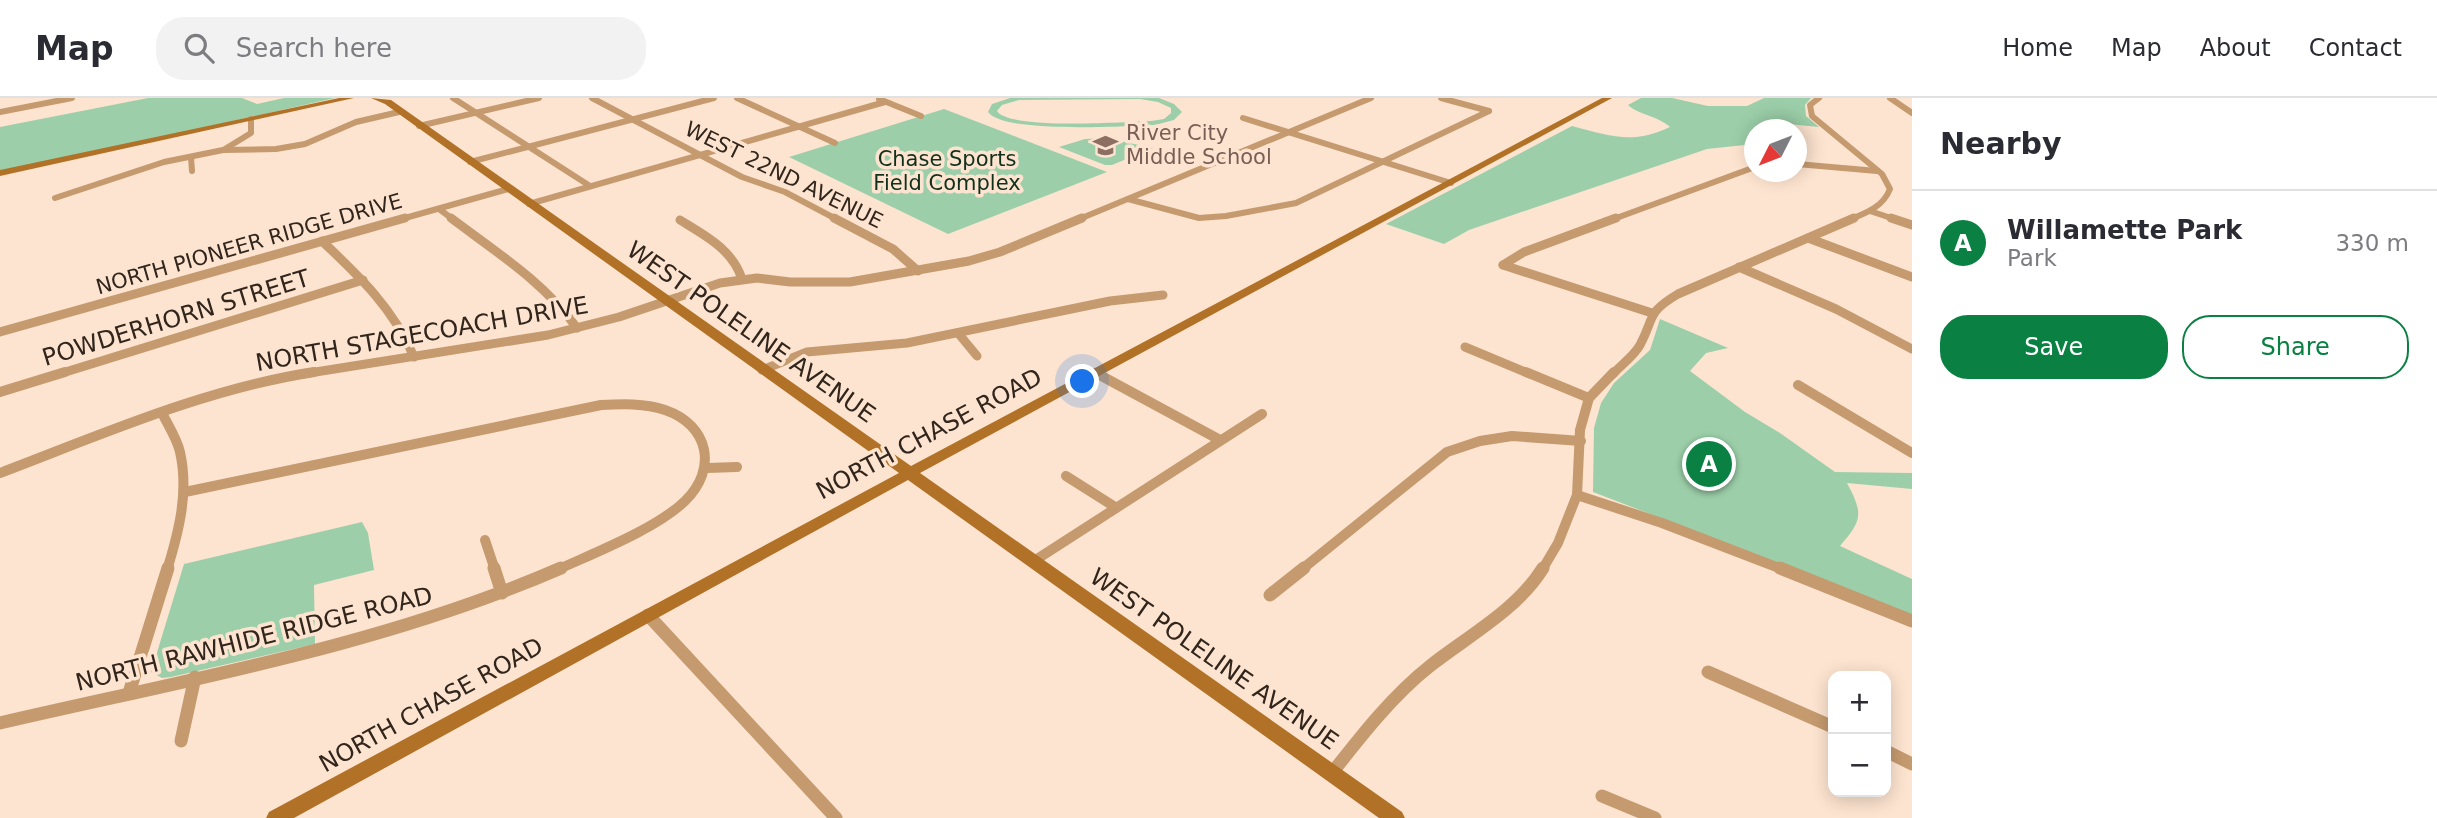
<!DOCTYPE html>
<meta charset="utf-8">
<style>
:root{--surface:#fff;--page:#f2f2f3;--text:#2b2b33;--muted:#7c7c81;--line:#e1e1e2;--accent:#0b8043}
body{margin:0;font-family:"DejaVu Sans",sans-serif;background:var(--page);color:var(--text)}
.controls{position:absolute;right:21px;bottom:21px;display:grid;overflow:hidden;border-radius:14px;box-shadow:0 4px 18px #0003}
.controls button{width:63px;height:63px;display:grid;place-items:center;padding:0;border:0;border-bottom:2px solid var(--line);background:var(--surface);color:var(--text);font:35px sans-serif}
.compass{position:absolute;left:1744px;top:21px;width:63px;height:63px;border-radius:50%;background:var(--surface);box-shadow:0 4px 18px #0003;rotate:228deg}
.you{position:absolute;left:1083px;top:284px;width:24px;height:24px;margin:-18px;border:5px solid #fff;border-radius:50%;background:#1a73e8;box-shadow:0 0 0 10px #1a73e833}
.badge{display:grid;place-items:center;width:46px;height:46px;border-radius:50%;background:var(--accent);color:#fff;font-size:23px;font-weight:700}
.pin{position:absolute;translate:-50% -50%;border:4px solid #fff;box-shadow:0 2px 7px #0006}
.list{margin:0;padding:0;list-style:none}
h2{display:flex;justify-content:space-between;align-items:center;height:91px;margin:0;padding:0 28px;font-size:30px}
h2 small{font-size:23px;font-weight:400;color:var(--muted)}
.list li{display:grid;grid-template-columns:46px 1fr auto;gap:21px;align-items:center;box-sizing:border-box;height:105px;padding:0 28px;border-top:2px solid var(--line)}
.list b{display:block;font-size:26px;white-space:nowrap}
.list p{margin:0;font-size:23px;white-space:nowrap;color:var(--muted)}
.list em{font-size:23px;font-style:normal;color:var(--muted)}
.actions{display:flex;gap:14px;padding:21px 28px}
.actions a{flex:1;padding:16px 0;border:2px solid var(--accent);border-radius:28px;text-align:center;font-size:24px;color:var(--accent)}
.actions .main{background:var(--accent);color:#fff}
.icon{flex:none;width:38px;height:38px;fill:none;stroke:currentColor;stroke-width:2;stroke-linecap:round;stroke-linejoin:round}
.map{position:relative;flex:none;width:1912px;height:720px;overflow:hidden}
header{display:flex;align-items:center;gap:42px;box-sizing:border-box;height:98px;padding:0 35px;background:var(--surface);border-bottom:2px solid var(--line)}
header strong{font-size:33px}
nav{display:flex;gap:38px;margin-inline-start:auto;font-size:24px}
.search{width:490px;height:63px;background:var(--page);display:flex;align-items:center;gap:18px;box-sizing:border-box;padding:0 24px;border-radius:28px;color:var(--muted);font-size:26px}
main{display:flex}
aside{flex:1;background:var(--surface)}
.map>svg:first-child{display:block}
</style>
<header>
<strong>Map</strong>
<div class="search"><svg class="icon" aria-label="search" viewBox="0 0 24 24"><circle cx="10" cy="10" r="6"/><path d="M15 15l6 6"/></svg>Search here</div>
<nav><a>Home</a><a>Map</a><a>About</a><a>Contact</a></nav>
</header>
<main>
<div class="map">
<svg width="1912" height="720" viewBox="0 0 1912 720">
<rect width="100%" height="100%" fill="#fde4d0"/>
<g fill="#9ccfa9" fill-rule="evenodd">
<polygon points="148,0 242,0 257,6 284,0 335,0 0,75 0,29"/>
<path d="M 1010,0 L 1159,0 L 1174,6 L 1182,14 L 1174,22 L 1155,27 C 1125,28 1004,36 988,14 L 992,6 ZM 1140,1 L 1158,4 L 1171,10 L 1171,15 L 1164,21 L 1151,23 C 1124,24 1009,32 997,13 L 1002,7 L 1019,2 Z"/>
<path d="M 1641,0 L 1672,0 L 1708,8 L 1747,8 L 1764,0 L 1811,0 L 1805,7 L 1806,18 L 1819,29 L 1767,24 L 1774,31 L 1755,32 L 1754,46 L 1707,51 L 1469,132 L 1444,146 L 1386,126 L 1572,28 C 1611,38 1632,47 1670,29 C 1658,18 1637,16 1628,7 Z"/>
<polygon points="944,11 1107,74 948,136 789,59"/>
<polygon points="1106,40 1153,50 1112,67 1105,67 1059,49 1085,41"/>
<path d="M 1660,221 L 1728,250 L 1706,255 L 1690,273 L 1745,314 L 1780,335 L 1835,374 L 1912,375 L 1912,391 L 1847,385 C 1863,415 1863,422 1840,448 L 1912,481 L 1912,517 L 1593,394 L 1594,330 L 1601,305 L 1614,285 L 1650,252 Z"/>
<polygon points="362,424 368,435 374,472 314,487 315,546 171,579 162,580 151,574 184,466"/>
</g>
<g fill="none" stroke-linecap="round" stroke-linejoin="round">
<g stroke="#c59a6f" stroke-width="6">
<polyline points="453,0 590,88"/>
<polyline points="592,0 742,79 785,94 838,122"/>
<polyline points="737,0 835,45"/>
<polyline points="1441,0 1489,13"/>
<path d="M 1819,0 L 1810,7 L 1812,18 L 1882,76 L 1890,91 C 1883,109 1866,115 1849,122"/>
<polyline points="1890,0 1912,15"/>
<polyline points="879,1 921,18"/>
<polyline points="0,14 72,0"/>
<polyline points="1243,20 1451,85"/>
<polyline points="419,28 539,0"/>
<polyline points="225,51 251,35 251,21"/>
<polyline points="191,59 192,73"/>
<polyline points="470,64 714,0"/>
<polyline points="1797,66 1877,73"/>
<polyline points="55,100 164,64 223,52 276,51 305,46 356,24 399,14"/>
<polyline points="1128,101 1199,120 1226,118 1296,105 1489,13"/>
<polyline points="529,106 885,4"/>
<polyline points="439,111 454,122"/>
<polyline points="1870,113 1897,122"/>
<polyline points="398,122 508,91"/>
<polyline points="1077,122 1371,0"/>
<polyline points="1611,122 1755,69"/>
</g>
<g stroke="#c59a6f" stroke-width="9">
<path d="M 451,120 C 496,154 544,184 577,230"/>
<polyline points="834,120 893,151 918,173"/>
<polyline points="1891,120 1912,127"/>
<path d="M 680,122 C 706,138 732,151 742,181"/>
<polyline points="1808,140 1912,179"/>
<path d="M 322,143 C 359,178 394,211 414,259"/>
<polyline points="1503,167 1524,154 1616,120"/>
<polyline points="1503,167 1652,215"/>
<polyline points="1739,169 1836,211 1912,251"/>
<polyline points="0,234 405,120"/>
<polyline points="958,235 977,258"/>
<polyline points="1465,249 1530,276"/>
<polyline points="762,272 807,254 907,245 1110,203 1163,197"/>
<polyline points="59,276 363,182"/>
<polyline points="303,276 548,237 619,219 720,185 757,180 790,184 850,184 969,163 1000,154 1082,120"/>
<path d="M 1613,276 C 1621,267 1634,258 1640,247 C 1655,219 1646,215 1678,196 L 1854,120"/>
</g>
<g stroke="#c59a6f" stroke-width="10">
<polyline points="1526,274 1589,300"/>
<polyline points="1096,275 1220,342"/>
<polyline points="1798,287 1912,355"/>
<polyline points="0,294 65,274"/>
<path d="M 162,315 C 168,327 177,341 180,354 C 189,394 179,433 167,472"/>
<polyline points="707,370 737,369"/>
<path d="M 0,375 C 103,336 205,291 314,274"/>
<polyline points="1066,378 1115,409"/>
<path d="M 185,394 L 601,307 C 622,306 644,305 665,312 C 709,327 718,371 685,403 C 656,431 594,455 557,472"/>
<polyline points="1577,397 1662,425 1784,472"/>
<polyline points="485,442 495,472"/>
<polyline points="1034,463 1262,316"/>
<polyline points="1301,472 1447,354 1480,343 1512,338 1581,343"/>
<polyline points="1542,472 1558,445 1577,397 1580,332 1589,300 1614,274"/>
</g>
<g stroke="#c59a6f" stroke-width="13">
<polyline points="494,470 502,495"/>
<polyline points="1780,470 1912,523"/>
<polyline points="1270,497 1304,470"/>
<polyline points="648,517 836,720"/>
<polyline points="1708,574 1833,629"/>
<polyline points="129,595 168,470"/>
<path d="M 0,625 C 189,581 382,548 561,470"/>
<polyline points="181,643 195,579"/>
<polyline points="1886,653 1912,666"/>
<path d="M 1332,675 C 1361,638 1393,597 1430,568 C 1468,538 1517,512 1543,470"/>
<polyline points="1602,698 1655,720"/>
</g>
<g fill="#b17227" fill-rule="evenodd">
<polygon points="339,0 354,0 0,78 0,72"/>
<polygon points="371,0 391,2 911,368 1602,0 1612,0 920,375 1402,714 1405,720 1379,720 908,382 294,720 266,720 269,714 899,375 385,6"/>
</g>
</g>
<defs>
<symbol id="school-bare" viewBox="-9 -9 18 18"><path d="M0-5L7-2L0 1L-7-2ZM-4 1L0 2.5L4 1V4Q0 6-4 4Z" fill="#8d6e63" stroke="#fde4d0" stroke-width="2.5" paint-order="stroke"/></symbol>
</defs>
<g fill-rule="evenodd">
<use href="#school-bare" x="1088" y="30" width="35" height="35"/>
</g>
<g text-anchor="middle" stroke-width="7" stroke-linejoin="round" paint-order="stroke">
<g font-size="21" fill="#785e54" stroke="#fde4d0" text-anchor="start">
<text x="1126" y="42">River City<tspan x="1126" dy="24">Middle School</tspan></text>
</g>
<g font-size="21" fill="#0f311b" stroke="#fde4d0">
<text x="947" y="68">Chase Sports<tspan x="947" dy="24">Field Complex</tspan></text>
</g>
<g font-size="21" fill="#31251c" stroke="#fde4d0">
<text transform="translate(784 77) rotate(26)" y="7">WEST 22ND AVENUE</text>
<text transform="translate(249 146) rotate(-16)" y="7">NORTH PIONEER RIDGE DRIVE</text>
</g>
<g font-size="24" fill="#31251c" stroke="#fde4d0">
<text transform="translate(176 220) rotate(-17)" y="8">POWDERHORN STREET</text>
<text transform="translate(751 234) rotate(35)" y="8">WEST POLELINE AVENUE</text>
<text transform="translate(422 236) rotate(-10)" y="8">NORTH STAGECOACH DRIVE</text>
<text transform="translate(929 336) rotate(-28)" y="8">NORTH CHASE ROAD</text>
<text transform="translate(254 541) rotate(-14)" y="8">NORTH RAWHIDE RIDGE ROAD</text>
<text transform="translate(1214 561) rotate(35)" y="8">WEST POLELINE AVENUE</text>
<text transform="translate(431 607) rotate(-29)" y="8">NORTH CHASE ROAD</text>
</g>
</g>
</svg>
<div class="controls">
<button>+</button>
<button>−</button>
</div>
<svg class="compass" viewBox="-18 -18 36 36"><path d="M0-13l5 13h-10z" fill="#e53935"/><path d="M0 13l5-13h-10z" fill="#7c7c81"/></svg>
<div class="you"></div>
<div class="pin badge" style="left:1709px;top:366px">A</div>
</div>
<aside>
<h2>Nearby<small></small></h2>
<ul class="list">
<li><span class="badge">A</span><div><b>Willamette Park</b><p>Park</p></div><em>330 m</em></li>
</ul>
<div class="actions"><a class="main">Save</a><a>Share</a></div>
</aside>
</main>
